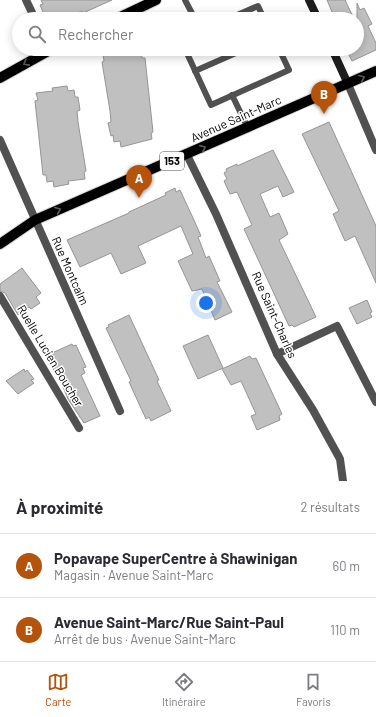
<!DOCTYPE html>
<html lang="fr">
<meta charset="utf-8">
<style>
:root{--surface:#fff;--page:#f7f7f7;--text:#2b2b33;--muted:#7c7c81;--line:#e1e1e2;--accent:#b45309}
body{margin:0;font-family:Barlow,sans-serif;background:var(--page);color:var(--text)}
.you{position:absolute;left:206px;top:303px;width:14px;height:14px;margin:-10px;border:3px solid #fff;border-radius:50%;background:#1a73e8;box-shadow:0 0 0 6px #1a73e833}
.badge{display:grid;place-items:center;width:26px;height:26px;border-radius:50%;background:var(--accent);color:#fff;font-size:13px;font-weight:700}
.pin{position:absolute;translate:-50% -33px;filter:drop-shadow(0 1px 2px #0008)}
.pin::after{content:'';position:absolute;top:21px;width:14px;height:12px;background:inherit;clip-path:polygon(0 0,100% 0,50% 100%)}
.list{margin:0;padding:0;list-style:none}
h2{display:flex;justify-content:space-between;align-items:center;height:52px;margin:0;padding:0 16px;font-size:17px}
h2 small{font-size:13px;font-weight:400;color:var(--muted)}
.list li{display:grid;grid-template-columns:26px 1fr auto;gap:12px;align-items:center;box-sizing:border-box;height:64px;padding:0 16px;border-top:1px solid var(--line)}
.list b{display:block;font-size:15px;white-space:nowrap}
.list p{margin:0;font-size:13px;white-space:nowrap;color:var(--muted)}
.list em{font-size:13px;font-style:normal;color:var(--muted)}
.icon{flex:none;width:22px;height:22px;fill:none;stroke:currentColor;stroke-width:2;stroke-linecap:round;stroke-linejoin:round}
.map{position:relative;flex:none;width:376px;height:481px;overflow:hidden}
.search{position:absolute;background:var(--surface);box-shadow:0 2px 10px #0003;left:12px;right:12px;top:12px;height:44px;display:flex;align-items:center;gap:10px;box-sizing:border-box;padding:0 14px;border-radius:22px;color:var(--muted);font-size:15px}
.sheet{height:180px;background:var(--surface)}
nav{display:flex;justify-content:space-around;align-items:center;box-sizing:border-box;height:56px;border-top:1px solid var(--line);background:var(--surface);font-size:11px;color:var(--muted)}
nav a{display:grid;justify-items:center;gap:2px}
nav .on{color:var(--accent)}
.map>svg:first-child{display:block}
</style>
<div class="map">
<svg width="376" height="481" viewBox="0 0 376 481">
<rect width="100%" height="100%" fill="#fff"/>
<g fill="#c0c0c0" stroke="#959595">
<polygon points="41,0 112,0 83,13 82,11 63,19 46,19 40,5 43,4"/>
<polygon points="327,0 345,0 354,19 335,19"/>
<polygon points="357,3 360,10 364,8 372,24 368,26 376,43 376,50 352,61 346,49 357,49"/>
<polygon points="119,49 135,49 135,52 141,51 142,58 145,58 153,132 151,133 152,139 121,147 120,141 114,142 113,135 111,136 108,123 111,122 110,111 102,62 104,61 103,54 120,51"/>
<polygon points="67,86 68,91 74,90 75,97 78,97 80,110 77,111 78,122 86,171 84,172 85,179 68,181 69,184 54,187 53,181 47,182 46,175 43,175 35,101 38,100 36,93 53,91 52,88"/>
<polygon points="329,122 376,226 376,283 355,236 345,241 333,214 339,211 302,134"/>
<polygon points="273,150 294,192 283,197 278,186 260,194 270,217 279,213 288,234 279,240 316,317 294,327 292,325 289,326 244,229 252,225 237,192 230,194 224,181 227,179 224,173 227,171 226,169 237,164 237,166"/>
<polygon points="175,188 176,192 180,190 193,218 201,236 198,237 206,258 209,256 220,281 217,282 232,312 215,320 202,289 192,291 178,261 193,254 181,226 138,246 146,263 121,274 111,253 80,267 67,240 129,213 129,212 166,195 165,193"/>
<polygon points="22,268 41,293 36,297 40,303 31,309 29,307 18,315 5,293 0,291 0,284"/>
<polygon points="367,300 372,312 370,313 372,317 357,324 349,308"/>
<polygon points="129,315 159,380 157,381 171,411 151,421 149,417 146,419 129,382 131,381 106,328 109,327 108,325"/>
<polygon points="208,335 223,368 198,379 183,346"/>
<polygon points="72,344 73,346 76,345 86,367 83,368 85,373 81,375 100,416 84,423 68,399 57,372 55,373 51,364 56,362 52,353"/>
<polygon points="250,356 252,359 256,358 282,414 279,416 280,420 257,430 251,416 256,414 241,381 231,385 222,369"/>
<polygon points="24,369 25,372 27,370 34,379 31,380 34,383 18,394 6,381"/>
</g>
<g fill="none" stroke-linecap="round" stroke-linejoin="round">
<defs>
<g id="primary">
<polyline points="116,19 156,0"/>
<polyline points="0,78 52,49"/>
<polyline points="0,244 35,220 376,71"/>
</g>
</defs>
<use href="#primary" stroke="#dbdbdb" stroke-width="12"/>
<g stroke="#515151" stroke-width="6">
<polyline points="185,0 195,19"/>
<polyline points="228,19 258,6 264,19"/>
<polyline points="185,49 211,105 289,70 279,49"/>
<polyline points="195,71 245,49"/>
<polyline points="232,95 248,128"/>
</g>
<g stroke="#515151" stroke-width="8">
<polyline points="26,0 35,19"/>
<polyline points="348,84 376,150"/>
<polyline points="0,140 120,411"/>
<polyline points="187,155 216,214 277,354 313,410 340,459 343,481"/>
<polyline points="0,296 79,428"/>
<polyline points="277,354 337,326 376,402"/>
</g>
<g stroke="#1e1e1e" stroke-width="8">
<polyline points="309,0 318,19"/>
<polyline points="332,49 348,84"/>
</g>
<use href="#primary" stroke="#000" stroke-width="10"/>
</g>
<defs><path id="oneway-chevron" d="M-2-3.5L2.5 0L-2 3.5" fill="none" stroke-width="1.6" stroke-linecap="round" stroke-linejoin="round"/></defs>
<g stroke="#595959">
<use href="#oneway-chevron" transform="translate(26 63) rotate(151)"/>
<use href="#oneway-chevron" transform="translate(362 78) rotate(-23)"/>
<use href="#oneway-chevron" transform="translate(203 148) rotate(-24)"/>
<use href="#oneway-chevron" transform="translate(58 210) rotate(-23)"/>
</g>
<g text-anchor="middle" stroke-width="3" stroke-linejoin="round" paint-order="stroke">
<rect fill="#fff" stroke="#4c4c4c" stroke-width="1" x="160" y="152" width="24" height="18" rx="3"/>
<g font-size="11" font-weight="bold" fill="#000">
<text x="172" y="165">153</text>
</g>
<g font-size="12" fill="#000" stroke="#fff">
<text transform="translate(236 119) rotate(-24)" y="4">Avenue Saint-Marc</text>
<text transform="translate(70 271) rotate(66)" y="4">Rue Montcalm</text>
<text transform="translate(274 315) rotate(66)" y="4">Rue Saint-Charles</text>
<text transform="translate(50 356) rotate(59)" y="4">Ruelle Lucien Boucher</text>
</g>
</g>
</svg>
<div class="you"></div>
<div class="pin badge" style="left:139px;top:198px">A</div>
<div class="pin badge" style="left:324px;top:114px">B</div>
<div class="search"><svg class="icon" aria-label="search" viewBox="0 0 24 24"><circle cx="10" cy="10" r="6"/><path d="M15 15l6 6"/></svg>Rechercher</div>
</div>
<section class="sheet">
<h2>À proximité<small>2 résultats</small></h2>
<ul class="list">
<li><span class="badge">A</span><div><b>Popavape SuperCentre à Shawinigan</b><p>Magasin · Avenue Saint-Marc</p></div><em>60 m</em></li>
<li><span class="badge">B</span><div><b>Avenue Saint-Marc/Rue Saint-Paul</b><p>Arrêt de bus · Avenue Saint-Marc</p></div><em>110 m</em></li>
</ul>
</section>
<nav>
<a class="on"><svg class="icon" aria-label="map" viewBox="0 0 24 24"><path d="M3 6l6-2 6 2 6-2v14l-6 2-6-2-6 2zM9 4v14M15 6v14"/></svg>Carte</a>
<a><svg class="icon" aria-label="directions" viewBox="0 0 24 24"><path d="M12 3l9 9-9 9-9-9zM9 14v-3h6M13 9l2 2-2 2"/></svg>Itinéraire</a>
<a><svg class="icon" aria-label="saved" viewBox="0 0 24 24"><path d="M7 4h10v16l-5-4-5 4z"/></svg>Favoris</a>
</nav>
